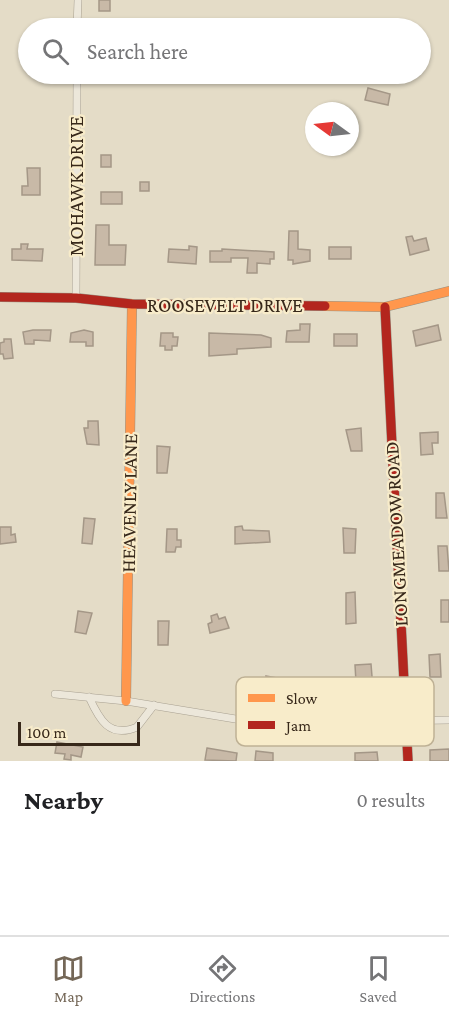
<!DOCTYPE html>
<style>
:root{--surface:#fff;--page:#f6f6f6;--text:#202124;--muted:#757577;--line:#e0e0e0;--accent:#746757}
body{margin:0;font-family:"Crimson Pro",serif;background:var(--page);color:var(--text)}
.compass{position:absolute;left:305px;top:102px;width:54px;height:54px;border-radius:50%;background:var(--surface);box-shadow:0 2px 4px #0004;rotate:285deg}
.scale{position:absolute;left:18px;bottom:15px;width:122px;box-sizing:border-box;padding-left:6px;border:3px solid #37281a;border-top:0;font-size:16px;line-height:21px;white-space:nowrap;color:#37281a;-webkit-text-stroke:4px #f8ecca;paint-order:stroke}
.list{margin:0;padding:0;list-style:none}
h2{display:flex;justify-content:space-between;align-items:center;height:78px;margin:0;padding:0 24px;font-size:26px}
h2 small{font-size:20px;font-weight:400;color:var(--muted)}
.icon{flex:none;width:33px;height:33px;fill:none;stroke:currentColor;stroke-width:2;stroke-linecap:round;stroke-linejoin:round}
.map{position:relative;flex:none;width:449px;height:761px;overflow:hidden}
.search{position:absolute;background:var(--surface);box-shadow:0 2px 4px #0004;left:18px;right:18px;top:18px;height:66px;display:flex;align-items:center;gap:15px;box-sizing:border-box;padding:0 21px;border-radius:33px;color:var(--muted);font-size:22px}
.sheet{height:174px;background:var(--surface)}
nav{display:flex;justify-content:space-around;align-items:center;box-sizing:border-box;height:84px;border-top:2px solid var(--line);background:var(--surface);font-size:16px;color:var(--muted)}
nav a{display:grid;justify-items:center;gap:3px}
nav .on{color:var(--accent)}
.map>svg:first-child{display:block}
</style>
<div class="map">
<svg width="449" height="761" viewBox="0 0 449 761">
<rect width="100%" height="100%" fill="#e4dcc7"/>
<g fill="#c8b9a7" stroke="#a49787" stroke-width="1.5">
<rect x="99" y="0" width="11" height="11"/>
<polygon points="368,88 390,94 388,105 365,100"/>
<rect x="101" y="155" width="10" height="12"/>
<polygon points="27,168 40,168 40,195 22,195 22,186 28,186"/>
<rect x="140" y="182" width="9" height="9"/>
<rect x="101" y="192" width="21" height="12"/>
<polygon points="96,225 109,225 109,245 126,245 125,265 95,265"/>
<polygon points="289,231 298,231 298,249 310,250 310,261 293,264 293,260 288,260"/>
<polygon points="412,236 414,241 426,238 429,250 410,255 406,237"/>
<polygon points="21,244 28,244 27,249 43,249 42,261 12,260 12,249 21,249"/>
<polygon points="189,246 197,247 196,264 168,262 169,249 189,250"/>
<rect x="329" y="247" width="22" height="12"/>
<polygon points="222,249 274,252 274,259 270,259 270,264 257,263 257,273 247,273 248,258 231,258 231,262 210,262 210,251 222,251"/>
<polygon points="300,324 310,324 309,342 286,342 287,331 300,330"/>
<polygon points="438,325 441,340 416,346 413,331"/>
<polygon points="33,330 51,330 50,341 34,340 34,344 25,344 23,332"/>
<polygon points="84,330 93,332 93,346 86,346 86,342 70,342 71,333"/>
<polygon points="161,333 173,333 173,337 178,337 177,346 172,346 172,350 165,350 165,346 160,346"/>
<polygon points="209,333 261,335 271,338 271,347 237,349 237,354 209,356"/>
<rect x="334" y="334" width="23" height="12"/>
<polygon points="4,339 11,339 13,358 4,359 3,354 0,354 0,343 4,342"/>
<polygon points="88,421 98,421 99,445 87,444 84,428 88,428"/>
<polygon points="361,428 362,451 351,451 346,430"/>
<polygon points="438,432 438,443 432,443 433,454 421,455 420,433"/>
<polygon points="157,446 170,447 167,473 157,473"/>
<polygon points="436,493 444,493 447,518 436,518"/>
<polygon points="84,518 95,519 92,544 82,543"/>
<polygon points="242,526 243,530 269,531 270,542 235,544 235,527"/>
<polygon points="0,527 11,527 11,535 15,534 16,542 0,544"/>
<polygon points="343,528 356,529 355,553 344,553"/>
<polygon points="167,529 177,529 177,540 181,540 181,547 176,547 175,552 166,552"/>
<polygon points="438,546 447,546 449,571 439,571"/>
<polygon points="355,592 356,623 346,624 346,593"/>
<rect x="441" y="600" width="8" height="22"/>
<polygon points="78,611 92,613 86,634 75,632"/>
<polygon points="217,614 219,619 225,617 229,628 210,633 208,624 212,622 211,616"/>
<polygon points="158,621 169,621 168,645 158,645"/>
<polygon points="440,654 441,677 430,677 429,655"/>
<polygon points="371,664 373,689 364,689 362,681 356,682 355,665"/>
<polygon points="266,676 289,680 288,689 265,690"/>
<polygon points="57,742 83,747 81,757 71,755 71,760 64,759 65,754 55,753"/>
<polygon points="207,748 237,753 236,761 205,760"/>
<polygon points="449,749 449,761 430,761 430,750"/>
<polygon points="256,751 273,753 273,761 255,761"/>
<polygon points="377,752 378,761 355,761 355,753"/>
</g>
<g fill="none" stroke-linecap="round" stroke-linejoin="round">
<defs>
<g id="street">
<polyline points="77,28 78,0"/>
<polyline points="76,298 77,74"/>
<polyline points="55,694 126,701 260,723 449,720"/>
<path d="M 89,697 C 99,719 109,739 137,727 L 154,705"/>
</g>
<g id="slow">
<polyline points="325,306 385,307 449,291"/>
<polyline points="126,701 132,304"/>
</g>
<g id="jam">
<polyline points="0,297 76,298 132,304 325,306"/>
<polyline points="385,307 408,761"/>
</g>
</defs>
<use href="#street" stroke="#a8a091" stroke-width="8"/>
<use href="#slow" stroke="#989081" stroke-width="10"/>
<use href="#jam" stroke="#989081" stroke-width="10"/>
<use href="#street" stroke="#ece7da" stroke-width="7"/>
<use href="#slow" stroke="#ff974d" stroke-width="9"/>
<use href="#jam" stroke="#b3261e" stroke-width="9"/>
</g>
<g text-anchor="middle" stroke-width="4.5" stroke-linejoin="round" paint-order="stroke">
<g font-size="20" fill="#37281a" stroke="#f8ecca">
<text transform="translate(76 186) rotate(-90)" y="7">MOHAWK DRIVE</text>
<text x="225" y="312">ROOSEVELT DRIVE</text>
<text transform="translate(129 503) rotate(-89)" y="7">HEAVENLY LANE</text>
<text transform="translate(396 534) rotate(-93)" y="7">LONGMEADOW ROAD</text>
</g>
</g>
<rect x="236" y="677" width="198" height="69" rx="9" fill="#f8ecca" stroke="#beb195" stroke-width="1.5"/>
<rect x="248" y="694" width="27" height="8" fill="#ff974d"/>
<rect x="248" y="721" width="27" height="8" fill="#b3261e"/>
<g font-size="16" fill="#37281a">
<text x="286" y="704">Slow</text>
<text x="286" y="731">Jam</text>
</g>
</svg>
<svg class="compass" viewBox="-18 -18 36 36"><path d="M0-13l5 13h-10z" fill="#e53935"/><path d="M0 13l5-13h-10z" fill="#757577"/></svg>
<div class="scale">100 m</div>
<div class="search"><svg class="icon" aria-label="search" viewBox="0 0 24 24"><circle cx="10" cy="10" r="6"/><path d="M15 15l6 6"/></svg>Search here</div>
</div>
<section class="sheet">
<h2>Nearby<small>0 results</small></h2>
<ul class="list">
</ul>
</section>
<nav>
<a class="on"><svg class="icon" aria-label="map" viewBox="0 0 24 24"><path d="M3 6l6-2 6 2 6-2v14l-6 2-6-2-6 2zM9 4v14M15 6v14"/></svg>Map</a>
<a><svg class="icon" aria-label="directions" viewBox="0 0 24 24"><path d="M12 3l9 9-9 9-9-9zM9 14v-3h6M13 9l2 2-2 2"/></svg>Directions</a>
<a><svg class="icon" aria-label="saved" viewBox="0 0 24 24"><path d="M7 4h10v16l-5-4-5 4z"/></svg>Saved</a>
</nav>
